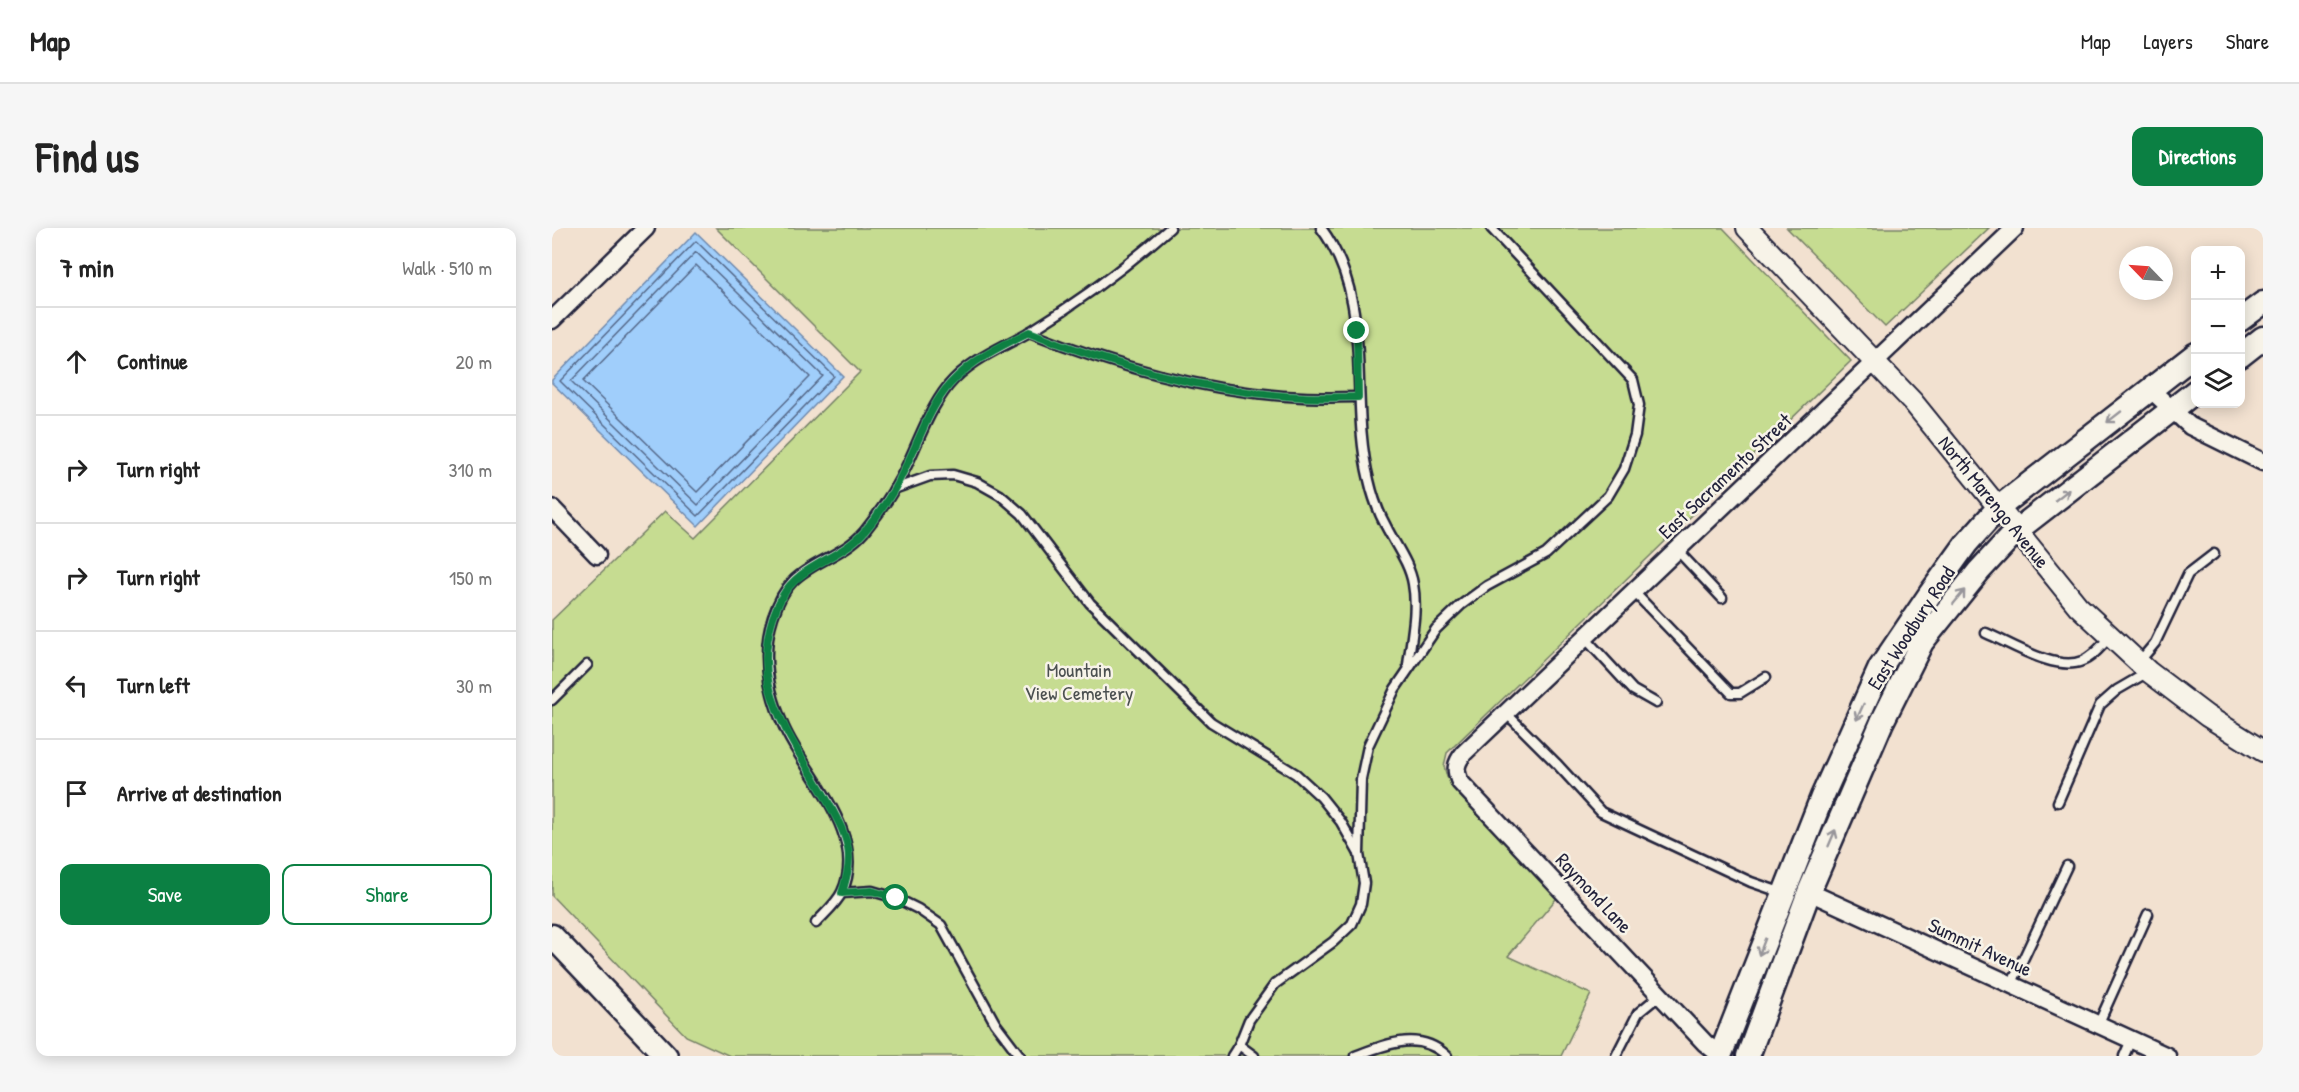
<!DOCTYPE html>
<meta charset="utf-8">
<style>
:root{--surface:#fff;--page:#f6f6f6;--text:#222;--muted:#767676;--line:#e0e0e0;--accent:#0b8043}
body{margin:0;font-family:"Patrick Hand",sans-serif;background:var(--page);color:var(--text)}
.controls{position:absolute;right:18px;top:18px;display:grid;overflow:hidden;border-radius:12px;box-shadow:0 3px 15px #0003}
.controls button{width:54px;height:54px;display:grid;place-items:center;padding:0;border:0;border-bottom:2px solid var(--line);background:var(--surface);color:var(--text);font:30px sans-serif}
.compass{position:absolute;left:1567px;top:18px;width:54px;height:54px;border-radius:50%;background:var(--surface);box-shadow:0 3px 15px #0003;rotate:295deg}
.stop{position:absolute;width:18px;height:18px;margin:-14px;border:4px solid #0b8043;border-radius:50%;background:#fff}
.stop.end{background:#0b8043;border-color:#fff;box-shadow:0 2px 6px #0008}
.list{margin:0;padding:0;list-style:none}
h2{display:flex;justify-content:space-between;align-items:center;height:78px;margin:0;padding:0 24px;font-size:26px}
h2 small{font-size:20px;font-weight:400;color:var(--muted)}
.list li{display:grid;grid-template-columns:39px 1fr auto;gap:18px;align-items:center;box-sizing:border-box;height:108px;padding:0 24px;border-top:2px solid var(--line)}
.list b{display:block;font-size:22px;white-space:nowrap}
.list em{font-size:20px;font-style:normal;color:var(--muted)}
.actions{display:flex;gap:12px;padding:18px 24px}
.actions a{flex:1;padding:14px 0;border:2px solid var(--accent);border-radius:12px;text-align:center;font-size:21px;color:var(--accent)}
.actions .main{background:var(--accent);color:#fff}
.icon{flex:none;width:33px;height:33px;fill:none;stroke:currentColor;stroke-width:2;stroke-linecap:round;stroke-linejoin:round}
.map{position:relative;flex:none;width:1711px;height:828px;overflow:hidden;border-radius:12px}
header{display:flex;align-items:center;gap:36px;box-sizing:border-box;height:84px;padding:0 30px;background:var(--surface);border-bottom:2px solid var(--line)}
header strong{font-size:28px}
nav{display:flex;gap:33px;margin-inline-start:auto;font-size:21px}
.intro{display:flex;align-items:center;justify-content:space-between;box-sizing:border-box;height:144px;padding:0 36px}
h1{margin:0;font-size:42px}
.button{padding:15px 27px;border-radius:12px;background:var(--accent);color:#fff;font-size:21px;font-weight:700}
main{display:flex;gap:36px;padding:0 36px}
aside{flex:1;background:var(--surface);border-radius:12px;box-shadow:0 3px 15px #0003}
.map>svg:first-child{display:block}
</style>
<header>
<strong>Map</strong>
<nav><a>Map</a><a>Layers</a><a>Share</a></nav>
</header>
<div class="intro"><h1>Find us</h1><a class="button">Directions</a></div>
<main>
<aside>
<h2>7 min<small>Walk · 510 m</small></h2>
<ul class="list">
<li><svg class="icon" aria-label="ahead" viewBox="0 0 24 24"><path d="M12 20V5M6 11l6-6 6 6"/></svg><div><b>Continue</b></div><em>20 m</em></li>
<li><svg class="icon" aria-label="right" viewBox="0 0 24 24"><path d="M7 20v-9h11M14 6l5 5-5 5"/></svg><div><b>Turn right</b></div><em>310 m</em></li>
<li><svg class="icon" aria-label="right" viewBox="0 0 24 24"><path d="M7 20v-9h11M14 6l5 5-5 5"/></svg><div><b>Turn right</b></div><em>150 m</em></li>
<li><svg class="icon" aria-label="left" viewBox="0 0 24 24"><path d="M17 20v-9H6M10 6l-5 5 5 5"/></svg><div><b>Turn left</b></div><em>30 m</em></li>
<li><svg class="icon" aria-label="arrive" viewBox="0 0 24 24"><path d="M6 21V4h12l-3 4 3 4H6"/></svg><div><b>Arrive at destination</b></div></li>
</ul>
<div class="actions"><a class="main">Save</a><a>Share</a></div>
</aside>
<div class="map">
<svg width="1711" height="828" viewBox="0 0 1711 828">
<rect width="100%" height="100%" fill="#f2e1d0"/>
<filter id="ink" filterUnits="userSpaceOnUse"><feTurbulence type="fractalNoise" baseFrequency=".0167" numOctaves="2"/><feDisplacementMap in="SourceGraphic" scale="12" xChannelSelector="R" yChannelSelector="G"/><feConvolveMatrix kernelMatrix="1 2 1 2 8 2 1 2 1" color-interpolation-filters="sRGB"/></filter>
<g filter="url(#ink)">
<g fill="#c6dc91" stroke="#747f66" stroke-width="1.5">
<polygon points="164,0 1171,0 1299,133 895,525 892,538 895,549 1009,665 956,728 1039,766 1009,828 178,828 134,808 0,668 0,392 113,283 143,310 308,144"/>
<polygon points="1235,0 1437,0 1333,99"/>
</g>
<polygon fill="#a0cefb" stroke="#6e89ae" stroke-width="1.5" points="144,4 291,148 146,298 0,155 0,152"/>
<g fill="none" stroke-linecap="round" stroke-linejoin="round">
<g stroke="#546788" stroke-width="1.5">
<polygon points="144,13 282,148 146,288 8,153"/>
<polygon points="144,24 271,148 146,277 19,153"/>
<polygon points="144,37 258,149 145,264 31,153"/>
</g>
<defs>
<g id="service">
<path d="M 769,0 C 824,74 796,168 817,252 C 821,270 827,286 836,302 C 845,319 858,337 861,356 C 866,382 859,411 856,437"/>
<path d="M 477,104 C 565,139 656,165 751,169 C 770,170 788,169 806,169"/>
<polyline points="342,261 378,248 401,247 425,254 448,267 470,286 538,375 659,494 744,546 769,569 789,594 806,624"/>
<polyline points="1125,322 1170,370"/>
<polyline points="1082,364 1179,465 1188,465 1214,449"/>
<path d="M 1434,405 C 1460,416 1504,444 1530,433 C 1541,429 1550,417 1558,409"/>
<polyline points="1033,410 1081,462 1104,475"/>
<polyline points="1587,434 1603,415 1636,346 1662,326"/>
<polyline points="0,472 35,437"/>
<polyline points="954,485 1004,535 1049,584 1199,654 1231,665"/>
<polyline points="1506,574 1548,477 1565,462 1596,444"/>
<polyline points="290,665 320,663 344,670 366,681 389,697 443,795 468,828"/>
<path d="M 264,695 C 272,686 285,675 290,664 C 317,607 253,547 232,499 C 216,464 209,426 221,389 C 225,377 232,362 241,353 C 261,333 292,327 312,304 C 329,283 345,259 356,235 C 368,209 378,181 396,158 C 418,131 450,120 479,103 C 528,73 575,38 618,0"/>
<polyline points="1459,757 1515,638"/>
<polyline points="1546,797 1596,686"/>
<polyline points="687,817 702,828"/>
<polyline points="680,828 687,817 697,792 723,756 781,714 800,696 809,676 812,655 807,626 809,551 816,518 843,461 884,401 909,377 935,358 994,326 1056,268 1072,241 1083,207 1087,177 1081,152 939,0"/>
<path d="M 803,828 C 835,816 867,802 895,828"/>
<polyline points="1064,828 1086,785 1108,767"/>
<polyline points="1572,828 1579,812"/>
</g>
<g id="minor">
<polyline points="0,92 94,0"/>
<polyline points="1598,161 1638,198 1711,234"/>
<polyline points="0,280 45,327"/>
<polyline points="1257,664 1615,828"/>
<path d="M 1168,827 L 1153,815 L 908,554 C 903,542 903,536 912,525 L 1463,0"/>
</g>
<polyline id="tertiary" points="1195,0 1361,174 1526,378 1597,444 1655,488 1711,523"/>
<g id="secondary">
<polyline points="1688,92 1711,75"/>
<polyline points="1688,128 1711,110"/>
<polyline points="0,708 114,828"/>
<polyline points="1168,828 1270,569 1328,440 1378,366 1414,316 1446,280 1644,126"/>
<polyline points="1196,828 1257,664 1330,494 1370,414 1427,343 1464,303 1644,163"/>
</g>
</defs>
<use href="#service" stroke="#22223b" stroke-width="13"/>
<use href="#minor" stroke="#22223b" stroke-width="21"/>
<use href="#tertiary" stroke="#22223b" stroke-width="24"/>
<use href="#secondary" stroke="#22223b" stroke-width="27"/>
<use href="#service" stroke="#f7f3e8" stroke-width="8"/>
<use href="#minor" stroke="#f7f3e8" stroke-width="16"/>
<use href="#tertiary" stroke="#f7f3e8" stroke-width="20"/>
<use href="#secondary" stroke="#f7f3e8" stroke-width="22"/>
</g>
<defs><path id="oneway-shaft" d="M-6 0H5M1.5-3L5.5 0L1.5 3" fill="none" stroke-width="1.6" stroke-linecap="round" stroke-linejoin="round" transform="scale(1.5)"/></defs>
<g stroke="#97959a">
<use href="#oneway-shaft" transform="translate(1562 189) rotate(142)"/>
<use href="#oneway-shaft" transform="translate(1510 267) rotate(-38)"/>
<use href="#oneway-shaft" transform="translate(1407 369) rotate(-51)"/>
<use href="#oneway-shaft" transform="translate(1308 484) rotate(114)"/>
<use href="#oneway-shaft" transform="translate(1280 610) rotate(-67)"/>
<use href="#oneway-shaft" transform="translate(1210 719) rotate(111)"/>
</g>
</g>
<g fill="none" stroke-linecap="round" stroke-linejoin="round" filter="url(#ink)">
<path stroke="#0b8043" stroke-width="8" d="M 344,670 L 320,663 L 290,665 C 294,651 299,635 296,620 C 293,604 284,589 276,574 C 255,536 228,501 217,457 C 210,429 216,394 230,369 C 247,337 288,331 311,305 C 329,285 344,260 355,236 C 368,210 378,178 398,156 C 420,132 448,118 477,104 C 565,139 656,165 751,169 C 770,170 788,169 806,169 L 805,103"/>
</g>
<g text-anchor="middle" stroke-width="5" stroke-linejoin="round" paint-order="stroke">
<g font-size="20" fill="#22223b" stroke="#f7f3e8">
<text transform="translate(1173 248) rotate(-43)" y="7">East Sacramento Street</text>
<text transform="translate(1442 274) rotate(51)" y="7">North Marengo Avenue</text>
<text transform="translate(1359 400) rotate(-57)" y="7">East Woodbury Road</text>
<text transform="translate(1042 665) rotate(47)" y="7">Raymond Lane</text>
<text transform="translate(1428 719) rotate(25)" y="7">Summit Avenue</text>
</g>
<g font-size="20" fill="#4b5050" stroke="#f7f3e8">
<text x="527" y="449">Mountain<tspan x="527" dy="23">View Cemetery</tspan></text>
</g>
</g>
</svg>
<div class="controls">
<button>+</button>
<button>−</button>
<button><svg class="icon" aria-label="layers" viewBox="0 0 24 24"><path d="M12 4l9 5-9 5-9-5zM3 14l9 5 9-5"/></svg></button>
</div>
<svg class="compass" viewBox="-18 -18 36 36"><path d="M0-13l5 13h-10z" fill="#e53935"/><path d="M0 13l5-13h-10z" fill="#767676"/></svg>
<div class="stop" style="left:344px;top:670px"></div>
<div class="stop end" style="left:805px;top:103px"></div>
</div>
</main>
